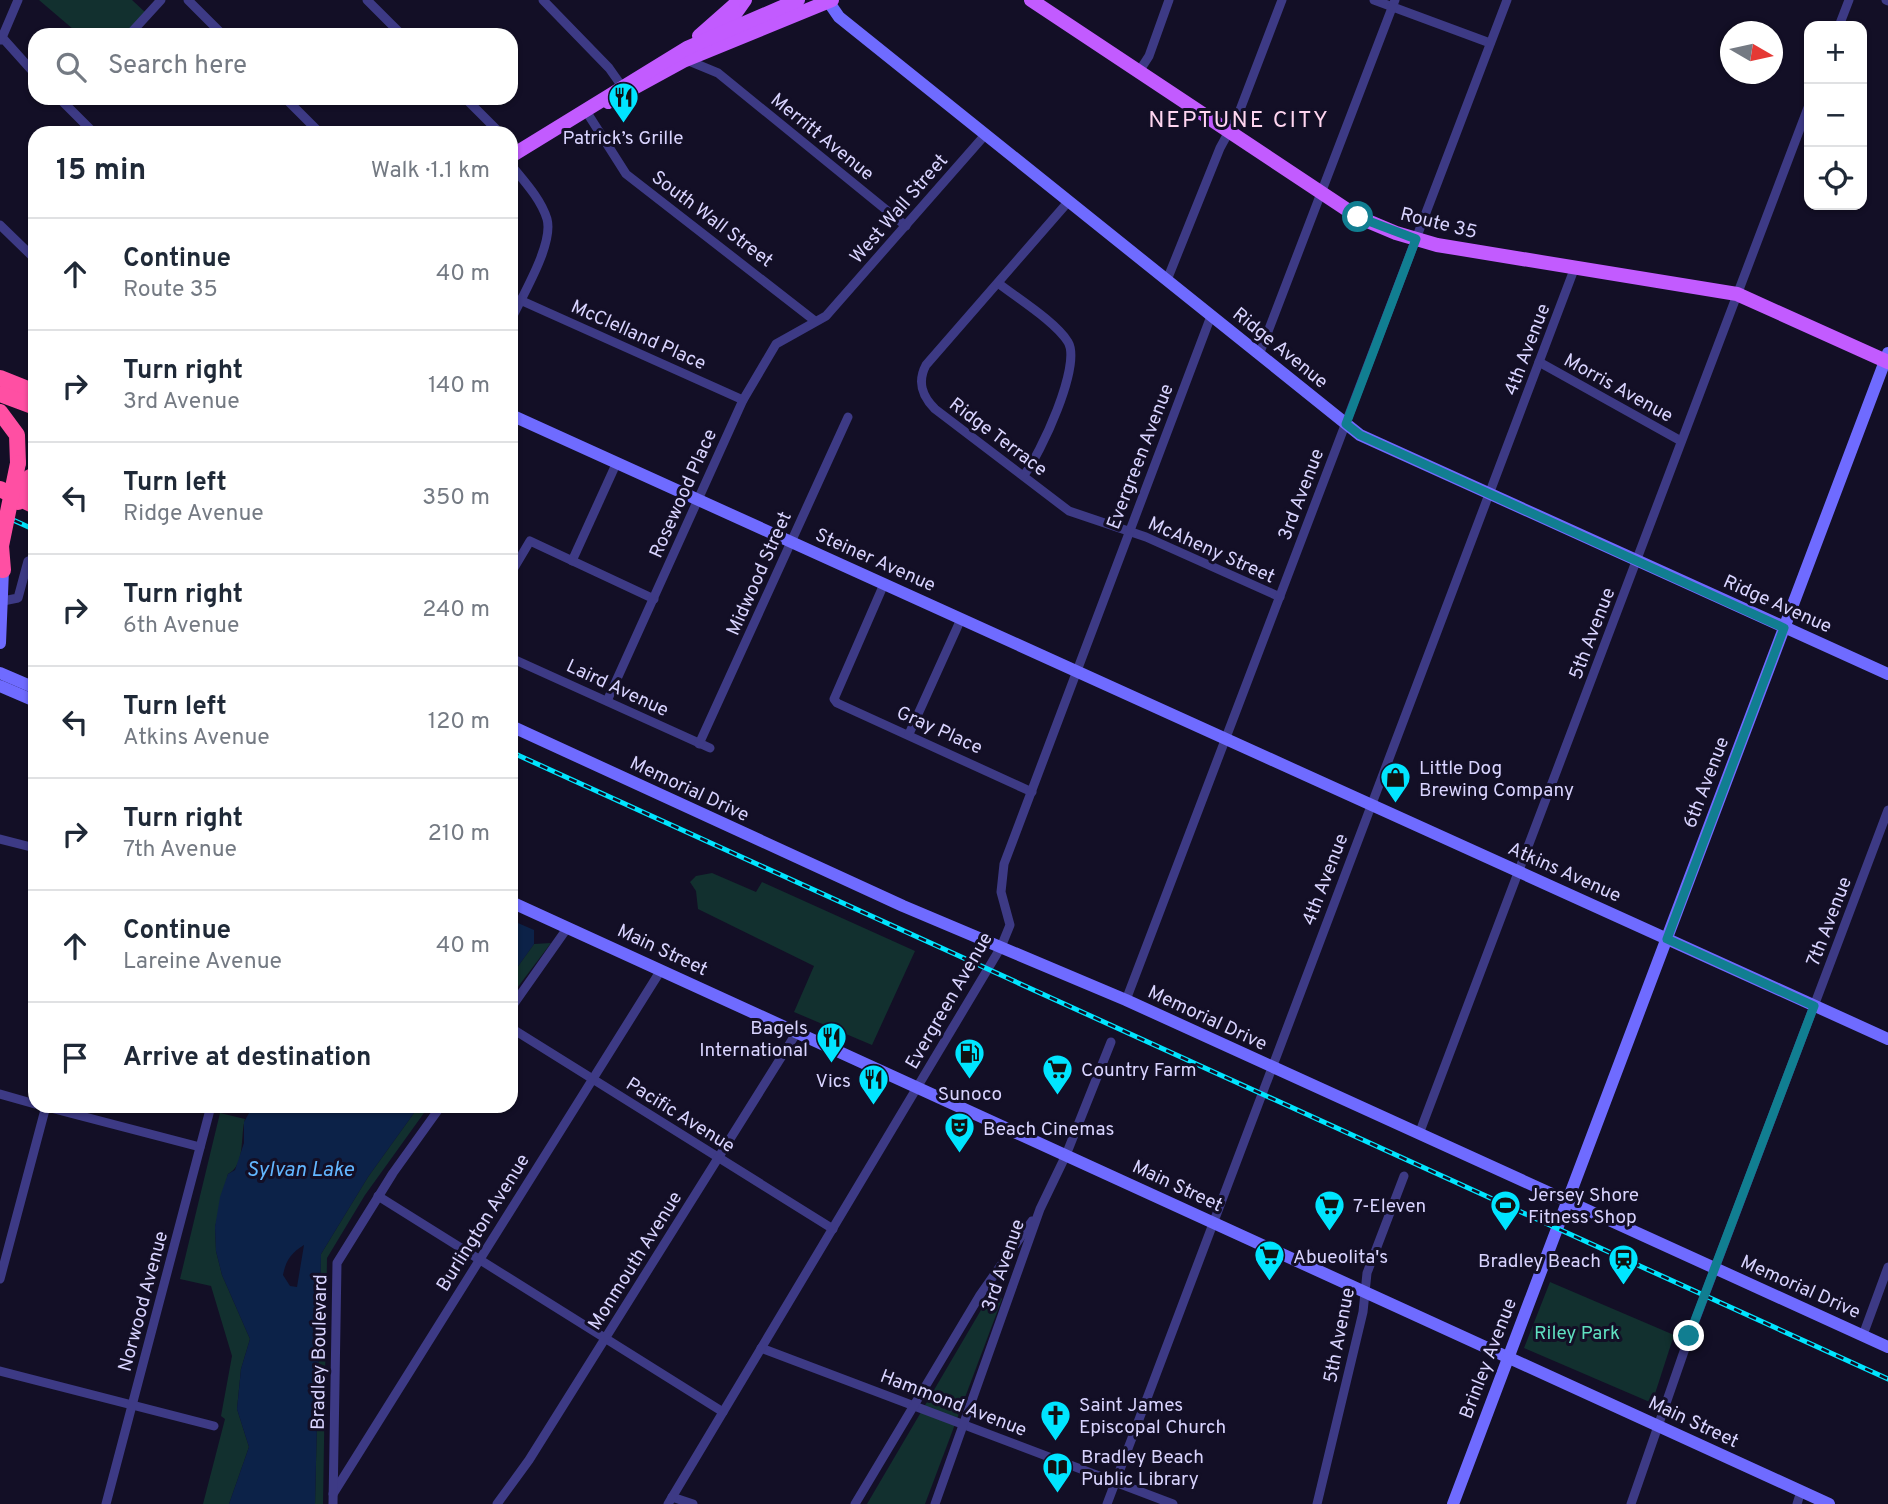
<!DOCTYPE html>
<meta charset="utf-8">
<style>
:root{--surface:#fff;--page:#f2f2f3;--text:#1f2937;--muted:#747a83;--line:#e0e1e3}
body{margin:0;font-family:Overpass,sans-serif;background:var(--page);color:var(--text)}
.controls{position:absolute;right:21px;top:21px;display:grid;overflow:hidden;border-radius:14px;box-shadow:0 2px 5px #0004}
.controls button{width:63px;height:63px;display:grid;place-items:center;padding:0;border:0;border-bottom:2px solid var(--line);background:var(--surface);color:var(--text);font:35px sans-serif}
.compass{position:absolute;left:1720px;top:21px;width:63px;height:63px;border-radius:50%;background:var(--surface);box-shadow:0 2px 5px #0004;rotate:99deg}
.stop{position:absolute;width:21px;height:21px;margin:-16px;border:5px solid #117e91;border-radius:50%;background:#fff}
.stop.end{background:#117e91;border-color:#fff;box-shadow:0 2px 7px #0008}
.list{margin:0;padding:0;list-style:none}
h2{display:flex;justify-content:space-between;align-items:center;height:91px;margin:0;padding:0 28px;font-size:30px}
h2 small{font-size:23px;font-weight:400;color:var(--muted)}
.list li{display:grid;grid-template-columns:46px 1fr auto;gap:21px;align-items:center;box-sizing:border-box;height:112px;padding:0 28px;border-top:2px solid var(--line)}
.list b{display:block;font-size:26px;white-space:nowrap}
.list p{margin:0;font-size:23px;white-space:nowrap;color:var(--muted)}
.list em{font-size:23px;font-style:normal;color:var(--muted)}
.icon{flex:none;width:38px;height:38px;fill:none;stroke:currentColor;stroke-width:2;stroke-linecap:round;stroke-linejoin:round}
.map{position:relative;flex:none;width:1888px;height:1504px;overflow:hidden}
.search{position:absolute;background:var(--surface);box-shadow:0 2px 5px #0004;left:28px;top:28px;width:490px;height:77px;display:flex;align-items:center;gap:18px;box-sizing:border-box;padding:0 24px;border-radius:21px;color:var(--muted);font-size:26px}
.panel{position:absolute;background:var(--surface);box-shadow:0 2px 5px #0004;left:28px;top:126px;width:490px;height:987px;border-radius:21px}
.map>svg:first-child{display:block}
</style>
<div class="map">
<svg width="1888" height="1504" viewBox="0 0 1888 1504">
<rect width="100%" height="100%" fill="#130f26"/>
<g fill="#12302f">
<polygon points="39,0 132,0 147,14 128,35 80,35"/>
<polygon points="712,873 756,892 762,882 915,951 872,1045 794,1012 814,966 698,909 696,891 690,882 696,876"/>
<polygon points="551,943 511,996 511,976 534,944"/>
<polygon points="419,1106 429,1106 365,1195 327,1258 323,1504 315,1504 321,1254 368,1177"/>
<path d="M 220,1113 L 245,1119 C 240,1135 246,1165 228,1174 L 215,1227 L 216,1251 L 222,1275 L 250,1339 L 241,1369 L 237,1409 L 249,1447 L 229,1504 L 203,1504 L 225,1419 L 221,1416 L 232,1356 L 211,1286 L 180,1279 Z"/>
<polygon points="1550,1282 1674,1335 1652,1403 1524,1348"/>
<polygon points="995,1292 1002,1299 925,1504 867,1504 991,1293"/>
</g>
<g fill="#0c2248" fill-rule="evenodd">
<polygon points="511,920 534,930 534,944 511,976"/>
<path d="M 253,1106 L 419,1106 L 368,1177 L 321,1254 L 315,1504 L 229,1504 L 249,1447 L 237,1409 L 241,1369 L 250,1339 L 222,1275 L 216,1251 L 215,1227 L 220,1197 L 228,1174 L 235,1170 L 244,1143 L 244,1122 ZM 304,1245 L 297,1287 L 290,1286 L 283,1275 C 286,1260 291,1253 304,1245 Z"/>
</g>
<g fill="none" stroke-linecap="round" stroke-linejoin="round">
<g stroke="#3d3a85" stroke-width="9">
<polyline points="188,0 223,35"/>
<polyline points="367,0 402,35"/>
<polyline points="543,0 609,68 621,85"/>
<polyline points="1374,0 1490,43"/>
<polyline points="1886,0 1888,1"/>
<polyline points="1839,26 1849,0"/>
<polyline points="0,35 35,74"/>
<polyline points="129,35 161,0"/>
<polyline points="1,40 18,0"/>
<polyline points="689,61 718,73 906,226"/>
<polyline points="1140,70 1149,56 1169,0"/>
<polyline points="59,98 94,133"/>
<polyline points="285,98 320,133"/>
<polyline points="465,98 500,133"/>
<polyline points="586,111 626,174 815,321"/>
<path d="M 511,165 C 524,181 541,199 547,219 C 554,244 522,296 511,320"/>
<path d="M 1068,202 L 926,365 C 917,382 922,396 935,409 L 1069,511 L 1146,537 L 1280,597"/>
<polyline points="0,225 35,259"/>
<polyline points="1167,280 1220,148 1238,115 1282,0"/>
<path d="M 998,283 C 1017,298 1056,322 1068,342 C 1082,365 1040,455 1024,475"/>
<polyline points="520,300 743,400"/>
<polyline points="1259,355 1395,0"/>
<polyline points="1539,362 1681,441"/>
<polyline points="572,561 617,462"/>
<polyline points="511,573 530,541 654,599"/>
<polyline points="884,584 834,699 837,703 1032,792"/>
<polyline points="3,601 18,598 28,561 35,559"/>
<polyline points="511,658 710,748"/>
<polyline points="607,701 743,400 776,344 826,316 985,135"/>
<polyline points="909,734 961,619"/>
<polyline points="699,744 848,417"/>
<polyline points="0,839 35,848"/>
<polyline points="1126,1000 1507,0"/>
<polyline points="511,1008 568,927"/>
<polyline points="511,1028 833,1229"/>
<polyline points="0,1094 35,1104"/>
<polyline points="43,1106 200,1147"/>
<polyline points="1419,1134 1809,105"/>
<polyline points="378,1196 723,1412"/>
<polyline points="0,1279 46,1106"/>
<polyline points="1863,1335 1888,1267"/>
<polyline points="761,1348 1173,1504"/>
<polyline points="0,1371 214,1426"/>
<polyline points="333,1494 661,970"/>
<polyline points="672,1497 693,1504"/>
<polyline points="106,1504 211,1106"/>
<polyline points="333,1504 337,1263 393,1173 441,1106"/>
<polyline points="497,1504 529,1460 797,1032"/>
<polyline points="668,1504 1001,947 1010,925 1001,892 1004,864 1211,316"/>
<polyline points="855,1504 980,1295 1032,1221"/>
<polyline points="935,1504 1040,1209 1066,1155 1111,1042"/>
<polyline points="1107,1504 1575,267"/>
<polyline points="1317,1504 1363,1312 1367,1273 1404,1176"/>
<polyline points="1631,1504 1689,1337 1888,810"/>
<polyline points="1797,1504 1801,1491"/>
</g>
<g stroke="#6f6bff" stroke-width="12">
<polyline points="828,1 839,17 1360,435 1888,674"/>
<polyline points="511,415 1888,1039"/>
<polyline points="0,643 3,570"/>
<polyline points="0,673 35,688"/>
<polyline points="0,686 35,701"/>
<polyline points="511,726 903,906 1126,1000 1888,1347"/>
<polyline points="511,902 1829,1504"/>
<polyline points="1453,1504 1888,353"/>
</g>
<g stroke="#c25bff" stroke-width="14">
<polyline points="1031,0 1358,217 1396,233 1437,245 1737,294 1888,362"/>
<polyline points="723,31 745,0"/>
<polyline points="699,36 733,6"/>
<polyline points="608,102 683,61 832,0"/>
<polyline points="511,156 687,48 798,0"/>
</g>
<g stroke="#ff4fa3" stroke-width="16">
<polyline points="0,378 35,392"/>
<polyline points="0,394 35,407"/>
<polyline points="0,412 17,435 18,463"/>
<polyline points="0,489 35,506"/>
<polyline points="1,546 3,570"/>
</g>
<defs>
<g id="rail">
<polyline points="0,514 35,530"/>
<polyline points="511,752 1888,1379"/>
</g>
</defs>
<use href="#rail" stroke="#00e5ff" stroke-width="5"/>
<use href="#rail" stroke="#130f26" stroke-width="2.5" stroke-dasharray="8" stroke-linecap="butt"/>
<g stroke="#ff4fa3" stroke-width="16">
<polyline points="18,502 30,477"/>
<polyline points="1,546 18,463"/>
</g>
</g>
<g fill="none" stroke-linecap="round" stroke-linejoin="round">
<polyline stroke="#117e91" stroke-width="9" points="1358,217 1416,239 1346,424 1360,435 1784,628 1667,939 1814,1006 1689,1336"/>
</g>
<defs>
<symbol id="restaurant-pin" viewBox="-11 -11 22 30"><path d="M0 17L-7.5 6A9.5 9.5 0 1 1 7.5 6Z" fill="#00e5ff" stroke="#130f26"/><path d="M-5-6h1v4h1v-4h1v4h1v-4h1v5L-1.5 .5V6h-2V.5L-5-1ZM5-6V6H3V1.5H1.5Q1.5-4 5-6Z" fill="#111"/></symbol>
<symbol id="shop-pin" viewBox="-11 -11 22 30"><path d="M0 17L-7.5 6A9.5 9.5 0 1 1 7.5 6Z" fill="#00e5ff" stroke="#130f26"/><path d="M-5-2.5h2.3a2.7 3.5 0 0 1 5.4 0H5L5.5 6h-11ZM-1.5-2.5h3a1.5 2.3 0 0 0-3 0Z" fill="#111"/></symbol>
<symbol id="fuel-pin" viewBox="-11 -11 22 30"><path d="M0 17L-7.5 6A9.5 9.5 0 1 1 7.5 6Z" fill="#00e5ff" stroke="#130f26"/><path d="M-5.5-6h7V0h2V4h1.3V-2.5L3-4.5l.8-.8L6-3V5H2.5V1h-1V6h-7ZM-4.2-4.7v3.2H.2V-4.7Z" fill="#111"/></symbol>
<symbol id="supermarket-pin" viewBox="-11 -11 22 30"><path d="M0 17L-7.5 6A9.5 9.5 0 1 1 7.5 6Z" fill="#00e5ff" stroke="#130f26"/><path d="M-6-5.5h2.5l.6 2H6L4.5 2H-2.5L-4.4-4H-6ZM-1.5 3.2a1.3 1.3 0 1 0 .1 0ZM3 3.2a1.3 1.3 0 1 0 .1 0Z" fill="#111"/></symbol>
<symbol id="theatre-pin" viewBox="-11 -11 22 30"><path d="M0 17L-7.5 6A9.5 9.5 0 1 1 7.5 6Z" fill="#00e5ff" stroke="#130f26"/><path d="M-5-5.5Q0-4 5-5.5V0Q5 5 0 6Q-5 5-5 0ZM-3.3-2.5H-1v1.5H-3.3ZM1-2.5H3.3v1.5H1ZM-2.8 1Q0 5.5 2.8 1Z" fill="#111"/></symbol>
<symbol id="stadium-pin" viewBox="-11 -11 22 30"><path d="M0 17L-7.5 6A9.5 9.5 0 1 1 7.5 6Z" fill="#00e5ff" stroke="#130f26"/><path d="M0-5a6.5 5 0 1 0 0 10a6.5 5 0 1 0 0-10ZM-3.5-1.8h7v3.6h-7Z" fill="#111"/></symbol>
<symbol id="station-pin" viewBox="-11 -11 22 30"><path d="M0 17L-7.5 6A9.5 9.5 0 1 1 7.5 6Z" fill="#00e5ff" stroke="#130f26"/><path d="M-3-6H3Q5-6 5-4V2Q5 4 3 4L4.5 6H3L1.5 4h-3L-3 6H-4.5L-3 4Q-5 4-5 2V-4Q-5-6-3-6ZM-3.5-4v3h7v-3ZM-3.5 1v1.5H-2V1ZM2 1v1.5H3.5V1Z" fill="#111"/></symbol>
<symbol id="church-pin" viewBox="-11 -11 22 30"><path d="M0 17L-7.5 6A9.5 9.5 0 1 1 7.5 6Z" fill="#00e5ff" stroke="#130f26"/><path d="M-1.2-6h2.4v3.5h3.3v2.4h-3.3V6h-2.4V-.1h-3.3v-2.4h3.3Z" fill="#111"/></symbol>
<symbol id="library-pin" viewBox="-11 -11 22 30"><path d="M0 17L-7.5 6A9.5 9.5 0 1 1 7.5 6Z" fill="#00e5ff" stroke="#130f26"/><path d="M-6-4Q-3-5.5-.7-3.5V5Q-3 3-6 4ZM6-4Q3-5.5 .7-3.5V5Q3 3 6 4Z" fill="#111"/></symbol>
</defs>
<g fill-rule="evenodd">
<use href="#restaurant-pin" x="606" y="80" width="35" height="47"/>
<use href="#shop-pin" x="1378" y="760" width="35" height="47"/>
<use href="#restaurant-pin" x="814" y="1020" width="35" height="47"/>
<use href="#fuel-pin" x="952" y="1036" width="35" height="47"/>
<use href="#supermarket-pin" x="1040" y="1052" width="35" height="47"/>
<use href="#restaurant-pin" x="856" y="1062" width="35" height="47"/>
<use href="#theatre-pin" x="942" y="1110" width="35" height="47"/>
<use href="#supermarket-pin" x="1312" y="1188" width="35" height="47"/>
<use href="#stadium-pin" x="1488" y="1188" width="35" height="47"/>
<use href="#supermarket-pin" x="1252" y="1238" width="35" height="47"/>
<use href="#station-pin" x="1606" y="1242" width="35" height="47"/>
<use href="#church-pin" x="1038" y="1398" width="35" height="47"/>
<use href="#library-pin" x="1040" y="1450" width="35" height="47"/>
</g>
<g text-anchor="middle" stroke-width="6" stroke-linejoin="round" paint-order="stroke">
<g font-size="19" fill="#d9d4ff" stroke="#130f26">
<text transform="translate(823 136) rotate(39)" y="7">Merritt Avenue</text>
<text transform="translate(898 208) rotate(-49)" y="7">West Wall Street</text>
<text transform="translate(713 218) rotate(37)" y="7">South Wall Street</text>
<text transform="translate(1439 222) rotate(14)" y="7">Route 35</text>
<text transform="translate(639 334) rotate(24)" y="7">McClelland Place</text>
<text transform="translate(1281 347) rotate(39)" y="7">Ridge Avenue</text>
<text transform="translate(1526 349) rotate(-69)" y="7">4th Avenue</text>
<text transform="translate(1619 387) rotate(29)" y="7">Morris Avenue</text>
<text transform="translate(999 436) rotate(37)" y="7">Ridge Terrace</text>
<text transform="translate(1139 456) rotate(-69)" y="7">Evergreen Avenue</text>
<text transform="translate(682 493) rotate(-66)" y="7">Rosewood Place</text>
<text transform="translate(1300 494) rotate(-69)" y="7">3rd Avenue</text>
<text transform="translate(1212 549) rotate(24)" y="7">McAheny Street</text>
<text transform="translate(876 559) rotate(24)" y="7">Steiner Avenue</text>
<text transform="translate(758 573) rotate(-66)" y="7">Midwood Street</text>
<text transform="translate(1778 603) rotate(24)" y="7">Ridge Avenue</text>
<text transform="translate(1591 633) rotate(-69)" y="7">5th Avenue</text>
<text transform="translate(618 687) rotate(25)" y="7">Laird Avenue</text>
<text transform="translate(940 729) rotate(24)" y="7">Gray Place</text>
<text transform="translate(1705 782) rotate(-69)" y="7">6th Avenue</text>
<text transform="translate(690 788) rotate(25)" y="7">Memorial Drive</text>
<text transform="translate(1565 871) rotate(24)" y="7">Atkins Avenue</text>
<text transform="translate(1324 879) rotate(-69)" y="7">4th Avenue</text>
<text transform="translate(1828 921) rotate(-69)" y="7">7th Avenue</text>
<text transform="translate(663 949) rotate(25)" y="7">Main Street</text>
<text transform="translate(948 1000) rotate(-60)" y="7">Evergreen Avenue</text>
<text transform="translate(1208 1017) rotate(25)" y="7">Memorial Drive</text>
<text transform="translate(681 1114) rotate(32)" y="7">Pacific Avenue</text>
<text transform="translate(1178 1185) rotate(25)" y="7">Main Street</text>
<text transform="translate(482 1222) rotate(-58)" y="7">Burlington Avenue</text>
<text transform="translate(634 1260) rotate(-58)" y="7">Monmouth Avenue</text>
<text transform="translate(1002 1265) rotate(-71)" y="7">3rd Avenue</text>
<text transform="translate(1801 1286) rotate(24)" y="7">Memorial Drive</text>
<text transform="translate(142 1301) rotate(-75)" y="7">Norwood Avenue</text>
<text transform="translate(1338 1335) rotate(-79)" y="7">5th Avenue</text>
<text transform="translate(318 1352) rotate(-89)" y="7">Bradley Boulevard</text>
<text transform="translate(1487 1358) rotate(-69)" y="7">Brinley Avenue</text>
<text transform="translate(954 1402) rotate(21)" y="7">Hammond Avenue</text>
<text transform="translate(1694 1421) rotate(25)" y="7">Main Street</text>
</g>
<g font-size="19" fill="#d9d4ff" stroke="#130f26" text-anchor="start">
<text x="623" y="144" text-anchor="middle">Patrick’s Grille</text>
<text x="1419" y="774">Little Dog<tspan x="1419" dy="22">Brewing Company</tspan></text>
<text x="808" y="1034" text-anchor="end">Bagels<tspan x="808" dy="22">International</tspan></text>
<text x="1081" y="1076">Country Farm</text>
<text x="851" y="1087" text-anchor="end">Vics</text>
<text x="970" y="1100" text-anchor="middle">Sunoco</text>
<text x="983" y="1135">Beach Cinemas</text>
<text x="1528" y="1201">Jersey Shore<tspan x="1528" dy="22">Fitness Shop</tspan></text>
<text x="1353" y="1212">7-Eleven</text>
<text x="1293" y="1263">Abueolita's</text>
<text x="1601" y="1267" text-anchor="end">Bradley Beach</text>
<text x="1079" y="1411">Saint James<tspan x="1079" dy="22">Episcopal Church</tspan></text>
<text x="1081" y="1463">Bradley Beach<tspan x="1081" dy="22">Public Library</tspan></text>
</g>
<g font-size="19" fill="#5fe0c0" stroke="#130f26">
<text x="1577" y="1339">Riley Park</text>
</g>
<g font-size="21" font-style="italic" fill="#62b6ff" stroke="#130f26">
<text x="300" y="1176">Sylvan Lake</text>
</g>
<g font-size="23" letter-spacing="2" fill="#ffd6f0" stroke="#130f26">
<text x="1239" y="127">NEPTUNE CITY</text>
</g>
</g>
</svg>
<div class="controls">
<button>+</button>
<button>−</button>
<button><svg class="icon" aria-label="locate" viewBox="0 0 24 24"><circle cx="12" cy="12" r="6"/><path d="M12 2v4M12 18v4M2 12h4M18 12h4"/></svg></button>
</div>
<svg class="compass" viewBox="-18 -18 36 36"><path d="M0-13l5 13h-10z" fill="#e53935"/><path d="M0 13l5-13h-10z" fill="#747a83"/></svg>
<div class="stop" style="left:1358px;top:217px"></div>
<div class="stop end" style="left:1689px;top:1336px"></div>
<div class="search"><svg class="icon" aria-label="search" viewBox="0 0 24 24"><circle cx="10" cy="10" r="6"/><path d="M15 15l6 6"/></svg>Search here</div>
<section class="panel">
<h2>15 min<small>Walk · 1.1 km</small></h2>
<ul class="list">
<li><svg class="icon" aria-label="ahead" viewBox="0 0 24 24"><path d="M12 20V5M6 11l6-6 6 6"/></svg><div><b>Continue</b><p>Route 35</p></div><em>40 m</em></li>
<li><svg class="icon" aria-label="right" viewBox="0 0 24 24"><path d="M7 20v-9h11M14 6l5 5-5 5"/></svg><div><b>Turn right</b><p>3rd Avenue</p></div><em>140 m</em></li>
<li><svg class="icon" aria-label="left" viewBox="0 0 24 24"><path d="M17 20v-9H6M10 6l-5 5 5 5"/></svg><div><b>Turn left</b><p>Ridge Avenue</p></div><em>350 m</em></li>
<li><svg class="icon" aria-label="right" viewBox="0 0 24 24"><path d="M7 20v-9h11M14 6l5 5-5 5"/></svg><div><b>Turn right</b><p>6th Avenue</p></div><em>240 m</em></li>
<li><svg class="icon" aria-label="left" viewBox="0 0 24 24"><path d="M17 20v-9H6M10 6l-5 5 5 5"/></svg><div><b>Turn left</b><p>Atkins Avenue</p></div><em>120 m</em></li>
<li><svg class="icon" aria-label="right" viewBox="0 0 24 24"><path d="M7 20v-9h11M14 6l5 5-5 5"/></svg><div><b>Turn right</b><p>7th Avenue</p></div><em>210 m</em></li>
<li><svg class="icon" aria-label="ahead" viewBox="0 0 24 24"><path d="M12 20V5M6 11l6-6 6 6"/></svg><div><b>Continue</b><p>Lareine Avenue</p></div><em>40 m</em></li>
<li><svg class="icon" aria-label="arrive" viewBox="0 0 24 24"><path d="M6 21V4h12l-3 4 3 4H6"/></svg><div><b>Arrive at destination</b></div></li>
</ul>
</section>
</div>
